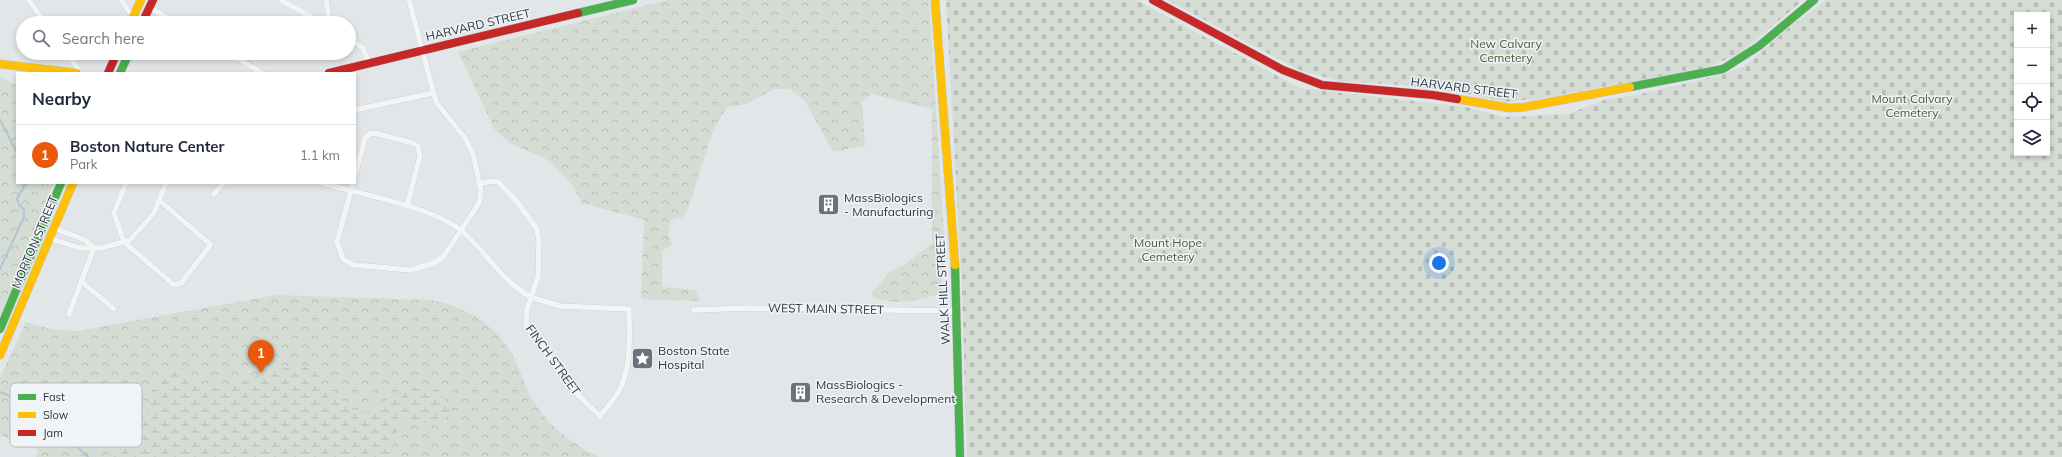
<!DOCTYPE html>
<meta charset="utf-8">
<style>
:root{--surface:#fff;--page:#f6f6f7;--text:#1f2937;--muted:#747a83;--line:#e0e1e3;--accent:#ea580c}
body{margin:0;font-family:Mulish,sans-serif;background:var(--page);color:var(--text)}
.controls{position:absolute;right:12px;top:12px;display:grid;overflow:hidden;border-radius:0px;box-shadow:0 2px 6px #0003}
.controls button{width:36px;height:36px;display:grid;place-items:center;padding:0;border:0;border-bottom:1px solid var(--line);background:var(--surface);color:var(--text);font:20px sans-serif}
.you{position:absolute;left:1439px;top:263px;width:14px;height:14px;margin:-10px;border:3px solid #fff;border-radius:50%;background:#1a73e8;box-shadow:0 0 0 6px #1a73e833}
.badge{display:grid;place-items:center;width:26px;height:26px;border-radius:50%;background:var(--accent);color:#fff;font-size:13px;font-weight:700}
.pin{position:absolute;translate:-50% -33px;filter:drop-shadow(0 1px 2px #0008)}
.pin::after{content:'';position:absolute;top:21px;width:14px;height:12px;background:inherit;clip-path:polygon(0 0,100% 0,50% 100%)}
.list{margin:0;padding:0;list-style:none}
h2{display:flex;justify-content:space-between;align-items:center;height:52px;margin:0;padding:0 16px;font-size:17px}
h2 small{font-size:13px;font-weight:400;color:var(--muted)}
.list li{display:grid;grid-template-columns:26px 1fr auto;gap:12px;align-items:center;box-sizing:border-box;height:60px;padding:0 16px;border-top:1px solid var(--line)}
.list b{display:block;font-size:15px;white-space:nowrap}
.list p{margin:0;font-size:13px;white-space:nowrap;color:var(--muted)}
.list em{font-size:13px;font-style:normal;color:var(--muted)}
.icon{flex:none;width:22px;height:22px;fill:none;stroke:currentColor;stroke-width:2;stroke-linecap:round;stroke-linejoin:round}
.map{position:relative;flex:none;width:2062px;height:457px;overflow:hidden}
.search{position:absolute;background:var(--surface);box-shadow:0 2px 6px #0003;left:16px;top:16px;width:340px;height:44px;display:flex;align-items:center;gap:10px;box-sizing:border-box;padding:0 14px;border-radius:22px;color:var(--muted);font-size:15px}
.panel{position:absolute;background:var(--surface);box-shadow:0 2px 6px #0003;left:16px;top:72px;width:340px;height:112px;border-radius:0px}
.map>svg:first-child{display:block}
</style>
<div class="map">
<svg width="2062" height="457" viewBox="0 0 2062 457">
<defs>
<pattern id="forest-crowns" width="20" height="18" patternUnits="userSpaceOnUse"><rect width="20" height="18" fill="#d5dcd4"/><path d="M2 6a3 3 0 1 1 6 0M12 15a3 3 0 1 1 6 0" fill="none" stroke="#b7bdb7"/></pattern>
<pattern id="wetland-marsh" width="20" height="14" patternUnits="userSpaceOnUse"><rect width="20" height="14" fill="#d5dcd4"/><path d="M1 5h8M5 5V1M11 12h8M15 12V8" fill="none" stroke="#b7bdb7"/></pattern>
<pattern id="cemetery-stones" width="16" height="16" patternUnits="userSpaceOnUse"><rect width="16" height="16" fill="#d5dcd4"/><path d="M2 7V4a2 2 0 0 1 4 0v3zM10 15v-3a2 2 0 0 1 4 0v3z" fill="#b7bdb7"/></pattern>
</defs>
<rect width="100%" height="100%" fill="#e3e6e8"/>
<g fill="url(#forest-crowns)">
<path d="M 668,0 L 929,0 L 945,250 L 940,294 C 918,301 895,305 874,298 L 872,292 L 891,271 L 904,265 L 932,243 L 932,109 L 871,94 L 862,102 L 865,146 L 833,152 L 805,101 L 789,89 L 774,89 L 747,104 L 727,107 L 714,128 L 687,212 L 683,217 L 671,220 L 668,233 L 672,245 L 662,251 L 662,287 L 696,290 L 699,301 L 641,299 L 644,220 L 582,203 L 573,186 L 550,161 L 510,143 L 495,130 L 458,52 Z"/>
<polygon points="0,77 17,85 17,183 54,183 0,316"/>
<path d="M 276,295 L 430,300 C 466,306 497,325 514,358 C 522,374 526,391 536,405 C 551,428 574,445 599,457 L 36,457 L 38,450 L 0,435 L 0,378 L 26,322 L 50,329 L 77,331 Z"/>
</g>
<path fill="url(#wetland-marsh)" d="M 301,365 L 317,371 L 324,385 L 337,394 L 347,408 L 366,412 C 390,400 409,377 438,392 C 442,394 447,402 450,406 L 448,416 C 436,426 419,423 404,422 L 397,431 L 392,457 L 102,457 C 108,449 111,445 122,447 C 146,432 157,370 181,367 L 184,373 L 191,377 L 199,378 L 207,386 L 216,388 L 234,384 L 250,379 L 260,373 Z"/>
<g fill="url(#cemetery-stones)" fill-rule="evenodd">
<path d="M 946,0 L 1136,0 L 1300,88 L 1466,107 L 1503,117 L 1568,114 L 1604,100 L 1636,95 L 1725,74 L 1744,66 L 1752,60 L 1785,31 L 1826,0 L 2062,0 L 2062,457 L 967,457 L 962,290 ZM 2017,15 L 2047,15 L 2047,153 L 2017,153 Z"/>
<polygon points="1167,0 1799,0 1800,3 1740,53 1707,68 1537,99 1505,102 1468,94 1402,85 1338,81 1299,70"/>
</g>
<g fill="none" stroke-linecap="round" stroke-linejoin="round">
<g stroke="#b1c5d3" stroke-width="2">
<polyline points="0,120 17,153"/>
<polyline points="0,269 24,217 24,210 19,204 17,199 26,183"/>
<polyline points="0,392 20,400 28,405 50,422 88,457"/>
</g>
<defs>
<g id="street">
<polyline points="29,0 45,23"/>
<polyline points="121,0 133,17"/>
<polyline points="281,0 322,23"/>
<polyline points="326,0 330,23"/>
<polyline points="149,7 176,23"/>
<polyline points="349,39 363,48 369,64"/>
<polyline points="67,53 81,73"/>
<polyline points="229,53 262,73"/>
<polyline points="355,110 433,93"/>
<polyline points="355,176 365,138 369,134 374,133 413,143 418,146 420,156 407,206"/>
<polyline points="126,183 114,213 124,242 174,285 181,283 209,247 210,244 160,201"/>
<path d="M 322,183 C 360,194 433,207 462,231 C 487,252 503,284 533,298 L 560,306 L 629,309 C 629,337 632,366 619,391 C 614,400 606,408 600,416 L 577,394 L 526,325 L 527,309 L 538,277 L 539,243 L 537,229 L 517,202 L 498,182 L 492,181 L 479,184"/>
<polyline points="353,183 337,242 343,259 354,265 411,270 431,264 443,257 479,203 481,191 473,154 465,138 436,102 409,0"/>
<polyline points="214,194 224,183"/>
<polyline points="54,228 85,240 94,248"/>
<polyline points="48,238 80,248 101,248 130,240 154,213 166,183"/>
<polyline points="82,282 114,309"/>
<polyline points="694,310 749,308 957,311"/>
<polyline points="69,314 94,248"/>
</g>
<g id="fast">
<polyline points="578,13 633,0"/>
<polyline points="120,73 129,53"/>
<polyline points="1630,87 1723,69 1759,46 1814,0"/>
<polyline points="955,265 960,457"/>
<polyline points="0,329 61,183"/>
</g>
<g id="slow">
<polyline points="935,0 955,265"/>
<polyline points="130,23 141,0"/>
<polyline points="0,64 77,73"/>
<polyline points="1457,99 1510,108 1525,107 1630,87"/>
<polyline points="0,355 73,183"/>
</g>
<g id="jam">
<polyline points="1153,0 1283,70 1322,85 1433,95 1457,99"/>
<polyline points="142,23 153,0"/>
<polyline points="108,73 117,53"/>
<polyline points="329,73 578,13"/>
</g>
</defs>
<use href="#street" stroke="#c1c4c6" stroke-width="6"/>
<use href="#fast" stroke="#c1c4c6" stroke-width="9"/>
<use href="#slow" stroke="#c1c4c6" stroke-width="9"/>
<use href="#jam" stroke="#c1c4c6" stroke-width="9"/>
<use href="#street" stroke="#f2f4f5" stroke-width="5.5"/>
<use href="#fast" stroke="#4caf50" stroke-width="8"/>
<use href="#slow" stroke="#ffc107" stroke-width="8"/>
<use href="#jam" stroke="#c62828" stroke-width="8"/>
</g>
<defs>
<symbol id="building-square" viewBox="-11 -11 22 22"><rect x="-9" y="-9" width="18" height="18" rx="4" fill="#6a737c" stroke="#f1f4f7"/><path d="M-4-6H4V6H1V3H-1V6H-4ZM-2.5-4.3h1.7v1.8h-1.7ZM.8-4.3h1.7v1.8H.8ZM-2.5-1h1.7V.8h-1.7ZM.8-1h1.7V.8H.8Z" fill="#fff"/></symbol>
<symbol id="sight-square" viewBox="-11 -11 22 22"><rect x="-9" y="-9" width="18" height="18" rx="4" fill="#6a737c" stroke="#f1f4f7"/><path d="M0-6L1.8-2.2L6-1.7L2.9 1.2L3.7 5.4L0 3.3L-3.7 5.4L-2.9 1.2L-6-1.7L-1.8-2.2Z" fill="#fff"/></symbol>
</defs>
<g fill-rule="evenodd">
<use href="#building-square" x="816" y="192" width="25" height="25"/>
<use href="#sight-square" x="630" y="346" width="25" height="25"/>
<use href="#building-square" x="788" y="380" width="25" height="25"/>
</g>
<g text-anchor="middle" stroke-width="3" stroke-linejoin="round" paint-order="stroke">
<g font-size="12" fill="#293542" stroke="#f1f4f7">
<text transform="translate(478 25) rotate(-13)" y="4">HARVARD STREET</text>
<text transform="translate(1464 88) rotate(7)" y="4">HARVARD STREET</text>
<text transform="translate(35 242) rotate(-67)" y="4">MORTON STREET</text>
<text transform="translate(943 289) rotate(-93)" y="4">WALK HILL STREET</text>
<text transform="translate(826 309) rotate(1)" y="4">WEST MAIN STREET</text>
<text transform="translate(553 360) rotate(54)" y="4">FINCH STREET</text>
</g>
<g font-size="12" fill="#425e37" stroke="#f1f4f7">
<text x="1506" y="48">New Calvary<tspan x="1506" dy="14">Cemetery</tspan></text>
<text x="1912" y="103">Mount Calvary<tspan x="1912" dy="14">Cemetery</tspan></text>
<text x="1168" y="247">Mount Hope<tspan x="1168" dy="14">Cemetery</tspan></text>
</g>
<g font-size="12" fill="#293542" stroke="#f1f4f7" text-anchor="start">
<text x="844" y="202">MassBiologics<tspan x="844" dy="14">- Manufacturing</tspan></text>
<text x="658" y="355">Boston State<tspan x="658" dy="14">Hospital</tspan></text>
<text x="816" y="389">MassBiologics -<tspan x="816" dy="14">Research &amp; Development</tspan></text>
</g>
</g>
<rect x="10" y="383" width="132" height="64" rx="6" fill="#f1f4f7" stroke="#b5bbc1" stroke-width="1"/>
<rect x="18" y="394" width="18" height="6" fill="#4caf50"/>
<rect x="18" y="412" width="18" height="6" fill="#ffc107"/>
<rect x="18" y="430" width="18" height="6" fill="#c62828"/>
<g font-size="11" fill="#293542">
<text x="43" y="401">Fast</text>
<text x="43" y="419">Slow</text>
<text x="43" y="437">Jam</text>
</g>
</svg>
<div class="controls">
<button>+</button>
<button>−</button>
<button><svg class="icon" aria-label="locate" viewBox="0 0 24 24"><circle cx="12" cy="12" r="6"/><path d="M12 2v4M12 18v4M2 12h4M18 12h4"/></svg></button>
<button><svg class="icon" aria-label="layers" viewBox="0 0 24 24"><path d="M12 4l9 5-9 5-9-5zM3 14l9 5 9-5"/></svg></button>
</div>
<div class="you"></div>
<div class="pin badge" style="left:261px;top:373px">1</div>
<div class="search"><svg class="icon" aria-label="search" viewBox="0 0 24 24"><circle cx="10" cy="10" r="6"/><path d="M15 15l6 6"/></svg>Search here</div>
<section class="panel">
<h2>Nearby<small></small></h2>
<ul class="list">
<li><span class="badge">1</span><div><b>Boston Nature Center</b><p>Park</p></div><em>1.1 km</em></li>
</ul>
</section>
</div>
